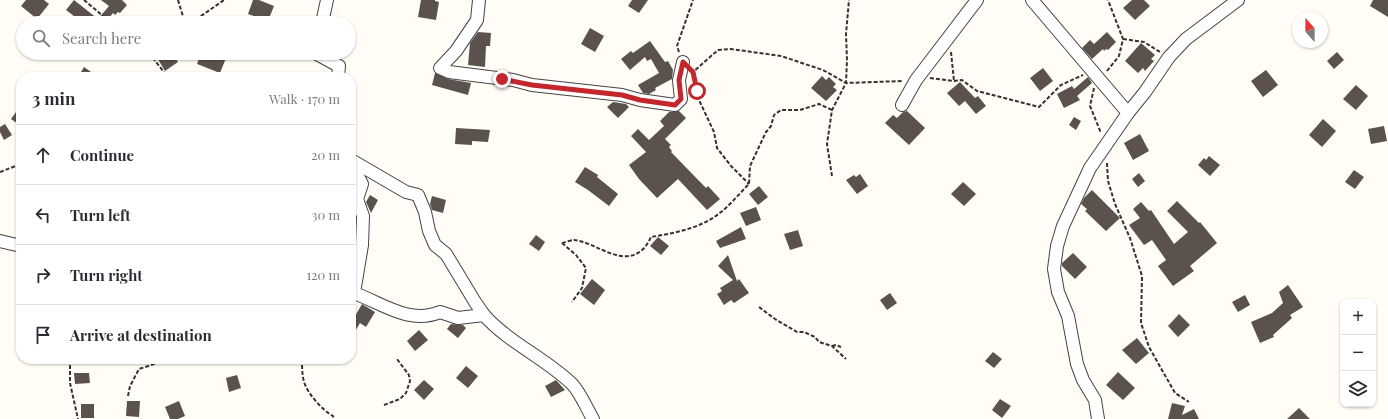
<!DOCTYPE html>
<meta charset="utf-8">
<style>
:root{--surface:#fff;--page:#f2f2f3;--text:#2b2b33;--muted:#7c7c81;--line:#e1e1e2}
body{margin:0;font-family:"Playfair Display",serif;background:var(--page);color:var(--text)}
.controls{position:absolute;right:12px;bottom:12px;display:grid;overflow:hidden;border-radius:8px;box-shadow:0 1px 3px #0004}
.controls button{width:36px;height:36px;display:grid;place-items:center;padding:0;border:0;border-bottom:1px solid var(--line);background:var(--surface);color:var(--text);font:20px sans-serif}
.compass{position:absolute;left:1292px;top:12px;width:36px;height:36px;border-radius:50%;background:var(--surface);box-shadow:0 1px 3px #0004;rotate:339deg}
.stop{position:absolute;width:12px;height:12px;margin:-9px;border:3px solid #c4262e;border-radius:50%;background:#fff}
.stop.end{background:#c4262e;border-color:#fff;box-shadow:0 1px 4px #0008}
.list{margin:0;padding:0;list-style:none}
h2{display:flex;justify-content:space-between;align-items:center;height:52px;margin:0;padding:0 16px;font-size:17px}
h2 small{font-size:13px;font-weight:400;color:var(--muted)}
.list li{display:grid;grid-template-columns:26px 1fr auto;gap:12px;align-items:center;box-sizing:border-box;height:60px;padding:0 16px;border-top:1px solid var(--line)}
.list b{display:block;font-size:15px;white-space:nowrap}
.list em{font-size:13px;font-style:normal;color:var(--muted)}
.icon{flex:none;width:22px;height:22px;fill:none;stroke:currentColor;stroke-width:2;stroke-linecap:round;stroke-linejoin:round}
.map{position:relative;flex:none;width:1388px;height:419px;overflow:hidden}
.search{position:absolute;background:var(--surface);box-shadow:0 1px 3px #0004;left:16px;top:16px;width:340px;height:44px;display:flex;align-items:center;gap:10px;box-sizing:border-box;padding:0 14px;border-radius:22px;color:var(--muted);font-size:15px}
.panel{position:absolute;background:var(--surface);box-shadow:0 1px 3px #0004;left:16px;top:72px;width:340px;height:292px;border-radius:16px}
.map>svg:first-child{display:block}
</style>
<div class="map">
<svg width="1388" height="419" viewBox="0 0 1388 419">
<rect width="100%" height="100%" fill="#fffdf5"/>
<g fill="#5a524d">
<polygon points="26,0 44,0 49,4 37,19 21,6"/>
<polygon points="74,0 98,19 109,6 101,0 122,0 127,5 120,13 118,12 115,15 113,13 105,23 83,23 66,10"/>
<polygon points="253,0 259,0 274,6 268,21 248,14"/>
<polygon points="421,0 435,0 435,1 439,2 436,20 418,17"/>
<polygon points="632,0 648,0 639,13 628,6"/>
<polygon points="1132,0 1144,0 1150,6 1135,20 1123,8"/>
<polygon points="1373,0 1388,0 1388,17 1370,6"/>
<polygon points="590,28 604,36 595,52 581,44"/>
<polygon points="478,32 491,33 490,46 486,46 485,67 468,65 470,43"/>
<polygon points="1107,32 1116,42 1108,50 1106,49 1104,51 1103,49 1092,59 1082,48 1090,40 1094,44"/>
<polygon points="650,41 665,62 668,61 673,70 672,79 655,88 656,90 649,94 643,93 638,85 659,73 651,59 647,61 645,57 630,70 621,59 631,51 633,53"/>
<polygon points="1141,43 1155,55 1151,59 1154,61 1145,71 1143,68 1138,73 1125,61"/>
<polygon points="1337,52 1344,60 1334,69 1327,61"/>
<polygon points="161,53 172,53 178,62 165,71 156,56"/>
<polygon points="201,53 228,53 220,73 197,64"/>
<polygon points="84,67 98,77 78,77"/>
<polygon points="1043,68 1053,81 1040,91 1030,78"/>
<polygon points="1266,70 1278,85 1263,97 1251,81"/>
<polygon points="435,73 448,79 471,83 468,95 432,85"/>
<polygon points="822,76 826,80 829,77 836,84 833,87 837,90 826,101 811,88"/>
<polygon points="1088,77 1092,83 1077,96 1080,100 1064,108 1057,94 1072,86 1074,89"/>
<polygon points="960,82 975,98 978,96 986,106 976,114 965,101 959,106 947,93"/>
<polygon points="1356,85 1368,96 1356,110 1343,99"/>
<polygon points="613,102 626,104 629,107 618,118 607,107"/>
<polygon points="21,105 21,126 11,119"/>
<polygon points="679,111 686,118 665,139 671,145 669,147 672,151 671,152 706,188 708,186 720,199 707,210 678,179 657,198 639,179 629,165 646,152 631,136 638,129 649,140 664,126 660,121 669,112"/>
<polygon points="907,111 925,128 909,145 885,123 893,115 897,118 903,112"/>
<polygon points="1074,117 1081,121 1076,130 1069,125"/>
<polygon points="1323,119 1336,131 1322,147 1309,135"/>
<polygon points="5,124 12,135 4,140 0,132 0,127"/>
<polygon points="1384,126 1387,141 1371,144 1368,129"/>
<polygon points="456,128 490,130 488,142 472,141 472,145 455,144"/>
<polygon points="1140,134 1149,151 1133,160 1124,143"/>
<polygon points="1209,156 1220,165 1210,176 1198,165 1204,158 1206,160"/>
<polygon points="585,167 598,175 597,177 618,194 609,206 588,190 575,182"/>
<polygon points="1354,170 1364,177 1355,189 1345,182"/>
<polygon points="1139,173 1145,181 1138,187 1132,179"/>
<polygon points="860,174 868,186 857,194 846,180 854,175 856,177"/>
<polygon points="963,182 976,194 964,206 951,194"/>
<polygon points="759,186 768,197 758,205 749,194"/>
<polygon points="1092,190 1120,218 1106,231 1085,211 1087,209 1081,204 1084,198"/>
<polygon points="370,195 378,200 371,213 366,202"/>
<polygon points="432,196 446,200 443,213 432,210 430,204"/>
<polygon points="1177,201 1199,223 1200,222 1217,243 1190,266 1194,271 1173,286 1158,266 1166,260 1152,240 1144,245 1129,225 1140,218 1133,209 1141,202 1149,211 1151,210 1174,244 1188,232 1167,211"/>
<polygon points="756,207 761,220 746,226 740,213"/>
<polygon points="741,227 746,239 720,248 716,241"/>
<polygon points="798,230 803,246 790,250 784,234"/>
<polygon points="536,235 545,242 539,251 529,244"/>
<polygon points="658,237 669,246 661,255 650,246"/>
<polygon points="1073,253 1087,267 1075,279 1062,266 1062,263"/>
<polygon points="728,255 737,281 739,279 749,293 734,303 731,300 724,305 717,294 722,291 720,288 733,280 718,266"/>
<polygon points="592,279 605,290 594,305 580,294"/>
<polygon points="1288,285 1303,307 1290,315 1292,318 1273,335 1274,337 1260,343 1251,322 1272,313 1283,303 1279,292"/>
<polygon points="890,293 897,303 887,310 880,300"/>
<polygon points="1245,295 1250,305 1238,312 1232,302"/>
<polygon points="362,304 375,312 366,327 360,323 351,338 351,323"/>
<polygon points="1179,314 1190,325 1178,337 1168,326"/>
<polygon points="451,324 463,325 466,328 458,338 447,329"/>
<polygon points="419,330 428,340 415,351 407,341"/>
<polygon points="1137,338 1149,353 1136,364 1122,350"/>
<polygon points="993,352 1002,359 994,368 985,361"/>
<polygon points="466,366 478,376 468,388 456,378"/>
<polygon points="1118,372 1135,388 1123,400 1106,385"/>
<polygon points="74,373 89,373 90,383 75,384"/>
<polygon points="237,375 241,388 229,392 226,378"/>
<polygon points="424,380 434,389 424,400 414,390"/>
<polygon points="556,380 565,390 551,397 545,386"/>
<polygon points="1000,399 1011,406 1002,418 992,410"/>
<polygon points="127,401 140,401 139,417 126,416"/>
<polygon points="179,401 185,416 178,419 170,419 165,407"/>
<polygon points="1172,403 1185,406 1182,415 1194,409 1199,419 1168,419"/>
<rect x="81" y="404" width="13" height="14"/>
<polygon points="1299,408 1310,419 1287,419"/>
</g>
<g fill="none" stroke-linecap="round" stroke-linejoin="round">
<defs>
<g id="minor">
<polyline points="479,0 477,20 456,51 440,68 449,72 513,80 532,85 622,95 640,100 675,105 681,99 679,80 683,62"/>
<polyline points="1032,0 1128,113"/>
<polyline points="322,23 327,0"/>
<polyline points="315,53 339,66 338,77"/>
<polyline points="902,105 916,80 977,0"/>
<polyline points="351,160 406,192 418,195 425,212 429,231 435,245 446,254 475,302 484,315"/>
<path d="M 351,163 L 362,184 L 357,199 L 363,216 L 362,245 L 354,293 C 382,303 409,325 440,312 L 458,318 L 484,315 C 509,343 545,358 572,384 C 580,392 587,409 593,419"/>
<polyline points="0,241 21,246"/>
<polyline points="1098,419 1095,400 1083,380 1077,364 1068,316 1058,292 1054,269 1057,246 1063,226 1090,168 1128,113 1145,92 1169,57 1186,39 1238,0"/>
</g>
</defs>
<use href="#minor" stroke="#444" stroke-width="14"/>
<g stroke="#333" stroke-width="2" stroke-dasharray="4 2" stroke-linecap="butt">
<polyline points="84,0 109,21 114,23"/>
<polyline points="178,0 185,23"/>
<polyline points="191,23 224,0"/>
<polyline points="1123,39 1144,42 1160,52"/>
<polyline points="679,52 677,46 693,0"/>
<polyline points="951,52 954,81"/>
<polyline points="149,53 167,76"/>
<polyline points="691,70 693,72 718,50 731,49 781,56 823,70 846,83 903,81"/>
<polyline points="1107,71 1119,56 1123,39 1108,0"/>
<polyline points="693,72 699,100 714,132 717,148 731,166 749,184"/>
<polyline points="930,78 954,81 962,80 977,91 1039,107 1061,85 1083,75"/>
<polyline points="1094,88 1090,106 1101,133"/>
<polyline points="1107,163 1108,181 1115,204 1130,238 1142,276 1141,323 1149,347 1175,393 1189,402"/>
<polyline points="0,172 21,164"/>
<polyline points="832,176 827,144 832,110 846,83 847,60 846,34 849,0"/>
<path d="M 562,243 C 566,242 571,240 574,240 C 596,242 621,268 642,250 C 646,247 649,241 651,237 C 675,233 702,228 721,212 C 731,204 740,193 749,184 L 750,166 L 766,132 L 771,126 L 774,115 L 781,110 L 800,110 L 819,104 L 832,110"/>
<polyline points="562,243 576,255 586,268 582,288 572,302"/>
<polyline points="759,307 775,319 797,332 804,332 815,337 819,342 832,346 846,359"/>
<polyline points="832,346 836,345 841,347"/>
<polyline points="69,359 70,365 70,383 78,419"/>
<path d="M 302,359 C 302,367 302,374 304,382 C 308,394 322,410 333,416 L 334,419"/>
<polyline points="128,396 130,386 139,369 170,359"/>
<polyline points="384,405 400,399 406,393 410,381 409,375 397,359"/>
</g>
<use href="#minor" stroke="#fff" stroke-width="12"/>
</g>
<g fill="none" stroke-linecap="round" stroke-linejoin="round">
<polyline stroke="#c4262e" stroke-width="5" points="502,79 532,85 622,95 640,100 675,105 681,99 679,80 683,62 693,72 697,91"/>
</g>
</svg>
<div class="controls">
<button>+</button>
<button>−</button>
<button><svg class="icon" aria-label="layers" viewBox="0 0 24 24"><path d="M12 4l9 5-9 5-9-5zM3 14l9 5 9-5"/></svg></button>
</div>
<svg class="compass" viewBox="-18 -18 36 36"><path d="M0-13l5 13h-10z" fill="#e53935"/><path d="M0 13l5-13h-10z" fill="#7c7c81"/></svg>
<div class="stop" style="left:697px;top:91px"></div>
<div class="stop end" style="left:502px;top:79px"></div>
<div class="search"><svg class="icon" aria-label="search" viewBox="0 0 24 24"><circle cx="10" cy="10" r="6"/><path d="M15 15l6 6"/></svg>Search here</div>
<section class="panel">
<h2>3 min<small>Walk · 170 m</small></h2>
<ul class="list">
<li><svg class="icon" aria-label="ahead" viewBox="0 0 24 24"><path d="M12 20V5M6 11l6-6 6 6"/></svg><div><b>Continue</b></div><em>20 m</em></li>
<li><svg class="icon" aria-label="left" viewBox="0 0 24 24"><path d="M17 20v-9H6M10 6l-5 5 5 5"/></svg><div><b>Turn left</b></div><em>30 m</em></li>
<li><svg class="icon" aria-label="right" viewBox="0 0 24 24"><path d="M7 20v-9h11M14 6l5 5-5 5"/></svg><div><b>Turn right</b></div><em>120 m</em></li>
<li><svg class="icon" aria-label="arrive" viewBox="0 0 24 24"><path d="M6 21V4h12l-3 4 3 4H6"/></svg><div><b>Arrive at destination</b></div></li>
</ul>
</section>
</div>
